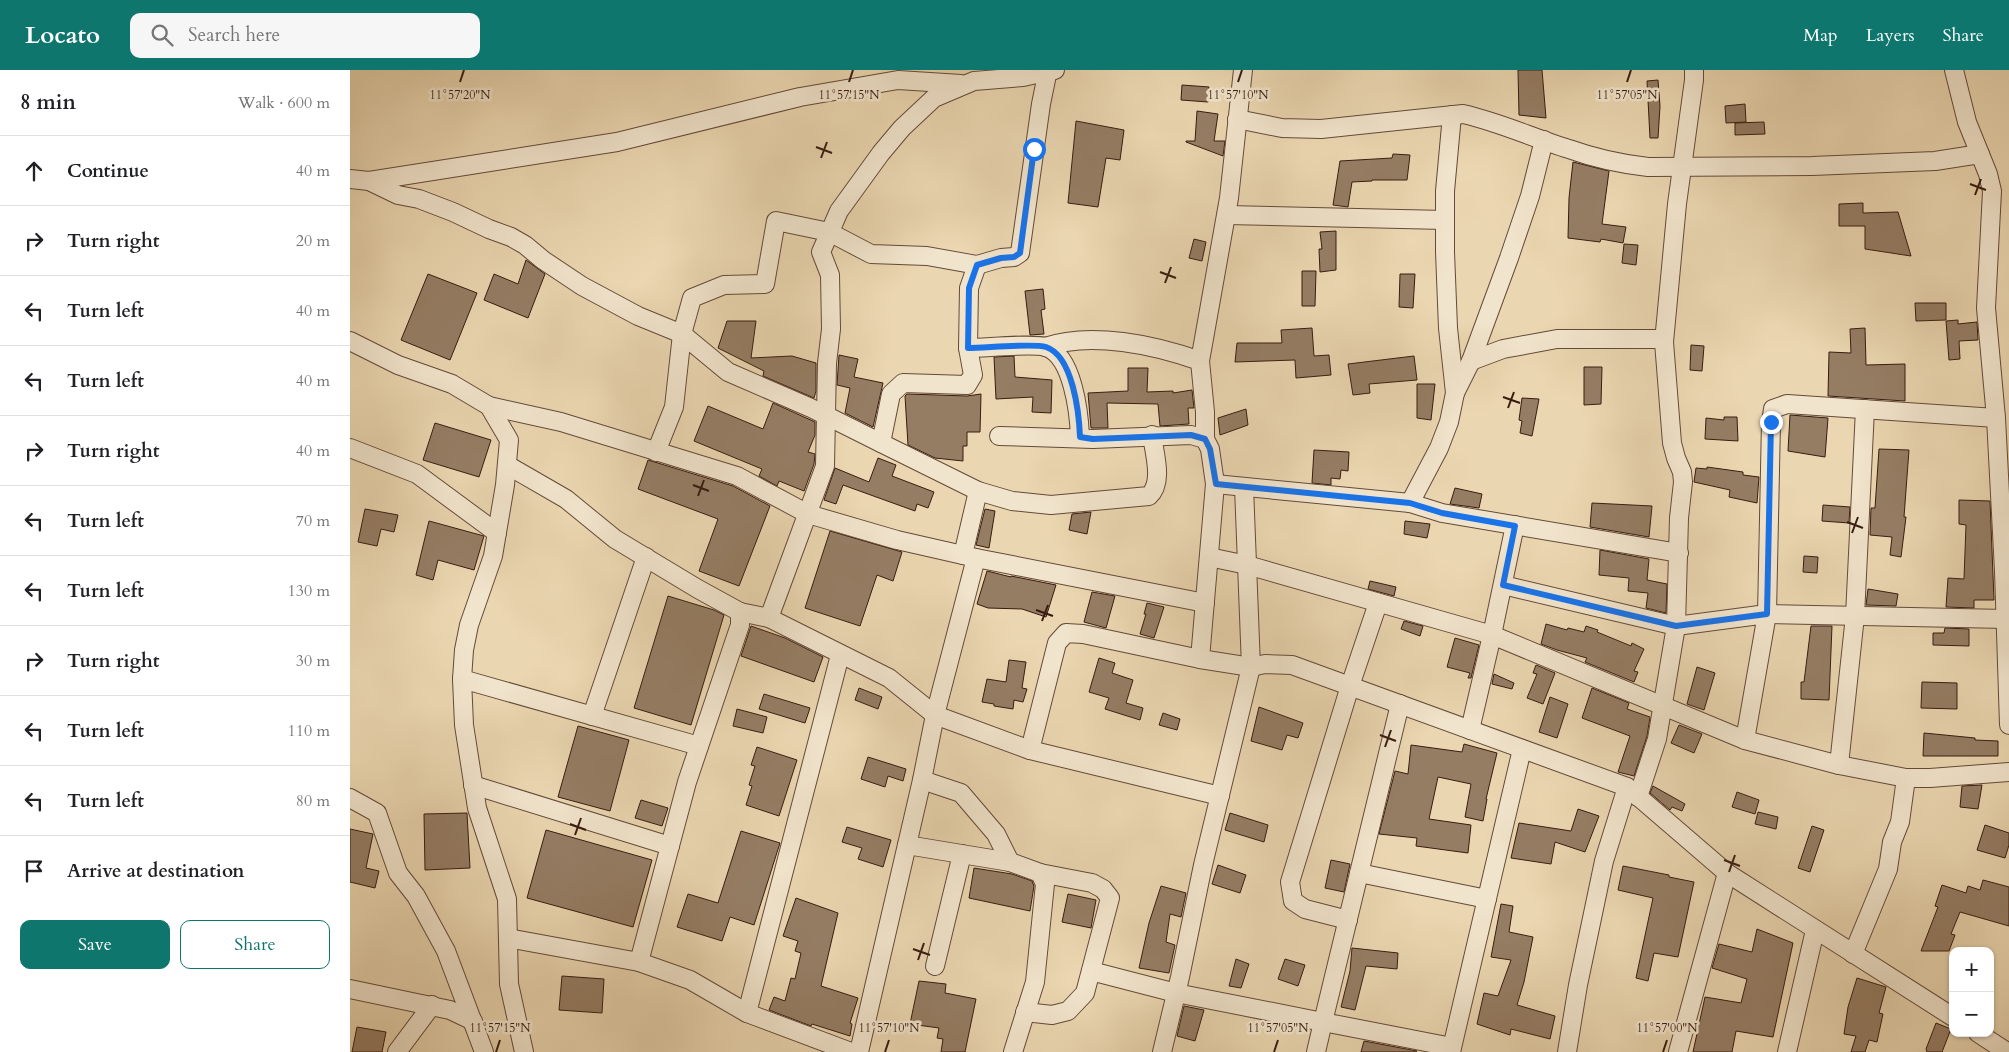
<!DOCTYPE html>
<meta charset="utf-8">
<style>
:root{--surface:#fff;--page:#f6f6f6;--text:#202124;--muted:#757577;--line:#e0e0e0;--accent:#0f766e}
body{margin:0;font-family:Cardo,serif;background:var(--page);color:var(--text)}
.controls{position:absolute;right:15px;bottom:15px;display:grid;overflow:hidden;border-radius:10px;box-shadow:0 1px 4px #0004}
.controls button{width:45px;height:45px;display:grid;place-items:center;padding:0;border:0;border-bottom:1px solid var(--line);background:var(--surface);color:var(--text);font:25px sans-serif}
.stop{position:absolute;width:15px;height:15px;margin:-11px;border:4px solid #1a73e8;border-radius:50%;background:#fff}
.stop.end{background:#1a73e8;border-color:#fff;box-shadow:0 1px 5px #0008}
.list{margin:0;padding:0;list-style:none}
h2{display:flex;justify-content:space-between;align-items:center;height:65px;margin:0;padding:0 20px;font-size:21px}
h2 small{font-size:16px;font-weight:400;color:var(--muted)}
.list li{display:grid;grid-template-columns:32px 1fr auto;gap:15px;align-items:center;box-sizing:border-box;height:70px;padding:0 20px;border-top:1px solid var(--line)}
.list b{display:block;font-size:19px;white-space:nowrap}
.list em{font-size:16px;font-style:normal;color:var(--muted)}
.actions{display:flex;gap:10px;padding:15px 20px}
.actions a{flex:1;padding:11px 0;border:1px solid var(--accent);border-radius:10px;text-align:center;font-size:18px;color:var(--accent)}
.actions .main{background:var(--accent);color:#fff}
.icon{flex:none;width:28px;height:28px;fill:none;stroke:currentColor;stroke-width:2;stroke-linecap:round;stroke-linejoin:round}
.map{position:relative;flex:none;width:1659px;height:982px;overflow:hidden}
header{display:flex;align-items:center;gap:30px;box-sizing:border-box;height:70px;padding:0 25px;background:var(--accent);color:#fff}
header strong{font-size:24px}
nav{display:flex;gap:28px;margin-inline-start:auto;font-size:18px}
.search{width:350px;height:45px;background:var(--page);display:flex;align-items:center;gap:12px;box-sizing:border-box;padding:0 18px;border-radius:10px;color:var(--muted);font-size:19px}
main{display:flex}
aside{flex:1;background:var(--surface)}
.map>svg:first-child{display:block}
</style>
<header>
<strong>Locato</strong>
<div class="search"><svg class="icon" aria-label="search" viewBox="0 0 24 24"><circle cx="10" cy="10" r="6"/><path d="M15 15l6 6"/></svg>Search here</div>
<nav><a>Map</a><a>Layers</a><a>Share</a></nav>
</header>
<main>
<aside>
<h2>8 min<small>Walk · 600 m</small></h2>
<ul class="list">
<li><svg class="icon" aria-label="ahead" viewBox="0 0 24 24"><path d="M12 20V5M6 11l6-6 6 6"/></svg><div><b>Continue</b></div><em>40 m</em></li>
<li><svg class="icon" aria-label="right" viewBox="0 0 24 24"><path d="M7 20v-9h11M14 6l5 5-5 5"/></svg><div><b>Turn right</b></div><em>20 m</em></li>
<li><svg class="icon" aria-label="left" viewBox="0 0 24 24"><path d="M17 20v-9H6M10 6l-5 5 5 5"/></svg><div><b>Turn left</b></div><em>40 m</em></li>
<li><svg class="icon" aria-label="left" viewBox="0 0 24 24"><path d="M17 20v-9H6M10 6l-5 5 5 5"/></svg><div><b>Turn left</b></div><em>40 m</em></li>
<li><svg class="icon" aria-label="right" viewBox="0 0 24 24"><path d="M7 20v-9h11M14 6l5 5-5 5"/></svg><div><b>Turn right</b></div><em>40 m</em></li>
<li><svg class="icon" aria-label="left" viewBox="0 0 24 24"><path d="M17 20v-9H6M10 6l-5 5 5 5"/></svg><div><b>Turn left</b></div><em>70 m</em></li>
<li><svg class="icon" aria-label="left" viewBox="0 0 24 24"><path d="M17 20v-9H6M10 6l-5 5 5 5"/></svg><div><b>Turn left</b></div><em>130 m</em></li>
<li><svg class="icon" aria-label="right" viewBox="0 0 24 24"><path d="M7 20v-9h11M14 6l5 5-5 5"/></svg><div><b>Turn right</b></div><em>30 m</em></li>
<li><svg class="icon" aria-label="left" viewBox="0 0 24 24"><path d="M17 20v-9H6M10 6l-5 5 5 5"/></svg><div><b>Turn left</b></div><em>110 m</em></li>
<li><svg class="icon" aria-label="left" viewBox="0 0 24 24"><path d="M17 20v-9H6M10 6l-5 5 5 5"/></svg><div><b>Turn left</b></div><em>80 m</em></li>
<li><svg class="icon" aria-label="arrive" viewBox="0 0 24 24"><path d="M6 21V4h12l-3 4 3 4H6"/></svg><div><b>Arrive at destination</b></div></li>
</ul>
<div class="actions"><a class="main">Save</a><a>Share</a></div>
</aside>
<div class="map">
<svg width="1659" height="982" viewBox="0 0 1659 982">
<rect width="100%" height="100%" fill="#ead6b0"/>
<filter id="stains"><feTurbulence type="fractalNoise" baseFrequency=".004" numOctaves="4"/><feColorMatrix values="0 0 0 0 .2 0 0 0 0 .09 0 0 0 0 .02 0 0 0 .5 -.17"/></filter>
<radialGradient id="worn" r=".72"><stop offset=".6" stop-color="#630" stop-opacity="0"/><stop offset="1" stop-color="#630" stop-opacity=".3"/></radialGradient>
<g fill="#957d64" stroke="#381c11">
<polygon points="1168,0 1192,0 1196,48 1169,45"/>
<polygon points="1308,10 1310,36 1308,68 1300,68 1297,11"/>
<polygon points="832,15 859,17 858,32 831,30"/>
<polygon points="1395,34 1396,52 1376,53 1375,36"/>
<polygon points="847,41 868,44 864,71 875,71 873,86 836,72 836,71 845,71"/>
<polygon points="726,51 774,60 770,90 756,88 748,137 718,133"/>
<polygon points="1414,52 1415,64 1385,65 1385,53"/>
<polygon points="1043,84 1060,85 1057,110 1022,110 1022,111 1002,112 998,137 983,135 990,91 1042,88"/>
<polygon points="1223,92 1259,101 1252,154 1276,157 1273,173 1251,169 1250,172 1218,168 1219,128"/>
<polygon points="1513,133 1513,143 1548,142 1561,186 1515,179 1515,156 1489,156 1489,134"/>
<polygon points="986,161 986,200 970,202 969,179 972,179 970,162"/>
<polygon points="844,169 856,172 852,191 839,188"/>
<polygon points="1274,174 1288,175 1286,195 1272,193"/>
<polygon points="176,190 195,204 178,248 134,230 144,204 168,214"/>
<polygon points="952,201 966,201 965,236 952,236"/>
<polygon points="78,204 127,223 100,290 51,270"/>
<polygon points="1050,204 1065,204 1063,238 1049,237"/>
<polygon points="693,219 695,239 691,240 694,264 680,265 675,221"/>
<polygon points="1565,233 1596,233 1596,250 1566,251"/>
<polygon points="1608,250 1608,254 1627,252 1628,270 1609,271 1610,289 1599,290 1596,251"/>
<polygon points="377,251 406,251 401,288 442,286 466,293 466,321 464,328 413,306 414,301 368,278"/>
<polygon points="962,258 964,286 979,285 981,305 946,308 945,290 885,292 887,273 932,273 931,260"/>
<polygon points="1515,258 1516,295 1555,294 1555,331 1478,326 1479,282 1501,283 1500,259"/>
<polygon points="1341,275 1354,276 1352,301 1340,300"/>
<polygon points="489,285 508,289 504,307 533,313 523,357 495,343 500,318 487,315"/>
<polygon points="664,286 665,307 702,310 701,343 682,342 683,327 646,329 644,287"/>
<polygon points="1064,286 1067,310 1019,314 1020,323 1003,325 998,294"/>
<polygon points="1234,297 1252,297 1251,334 1234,335"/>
<polygon points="778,298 798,298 797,322 823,321 823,323 842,320 844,338 838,338 839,354 810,356 808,334 757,333 758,358 741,358 738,323 778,321"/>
<polygon points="1067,314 1085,314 1081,350 1067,348"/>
<polygon points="557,324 617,326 631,324 630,362 617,362 617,376 613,376 613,391 585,388 558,375 555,326"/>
<polygon points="1172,328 1189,329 1182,366 1170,363 1172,351 1169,350"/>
<polygon points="423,333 465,352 465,365 458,382 465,384 464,394 454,421 429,411 427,416 409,406 412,399 344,371 358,336 413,359"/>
<polygon points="896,339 898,355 870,365 868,348"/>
<polygon points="1440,345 1478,348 1475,387 1438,381"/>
<polygon points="1374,347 1387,347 1388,371 1355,369 1356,348 1374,350"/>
<polygon points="85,353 141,370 129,407 73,390"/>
<polygon points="1529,379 1559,380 1554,447 1556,447 1551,487 1540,485 1542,467 1520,465 1521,438 1525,438"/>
<polygon points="964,380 999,382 998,401 991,400 990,409 981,408 981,415 962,413"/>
<polygon points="528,388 546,395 542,406 584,422 578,438 567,434 565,441 493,415 486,434 474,430 485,398 519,412"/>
<polygon points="298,390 383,416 420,436 389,516 349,501 368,449 288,419"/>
<polygon points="1357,397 1393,402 1393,405 1409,407 1407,433 1379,427 1380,420 1344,412 1346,398 1357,399"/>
<polygon points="1105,418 1132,424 1129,438 1100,434"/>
<polygon points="1609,430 1640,431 1644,530 1624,530 1624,538 1596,537 1598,508 1614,509 1616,455 1609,454"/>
<polygon points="1242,433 1302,436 1299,467 1240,457"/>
<polygon points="1473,435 1500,437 1499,453 1472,451"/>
<polygon points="15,439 48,445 44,462 31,459 27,476 8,472"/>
<polygon points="635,439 645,441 639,478 626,475"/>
<polygon points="741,442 737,464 719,460 722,444"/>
<polygon points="79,451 134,466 124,500 88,490 83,510 66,505"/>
<polygon points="1055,451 1080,454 1077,468 1054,464"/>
<polygon points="480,461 552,482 543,511 527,505 510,556 455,538"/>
<polygon points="1250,480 1299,489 1297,510 1317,514 1316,543 1296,538 1298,523 1278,521 1279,508 1249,505"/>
<polygon points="1454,486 1468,487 1467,503 1453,502"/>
<polygon points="637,501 661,507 661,506 706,515 696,547 672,539 638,538 627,534"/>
<polygon points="1020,511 1046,517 1044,526 1018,519"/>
<polygon points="1518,519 1548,524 1546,536 1516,535"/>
<polygon points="742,522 765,526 756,558 734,552"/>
<polygon points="318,526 364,540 374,545 341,655 284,638"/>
<polygon points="797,533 814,537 804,568 790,564 796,544 794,544"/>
<polygon points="1054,551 1073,556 1070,566 1051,559"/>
<polygon points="1196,554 1217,560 1218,558 1234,562 1236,556 1248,560 1247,562 1281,576 1282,573 1294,579 1284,601 1288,602 1284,612 1235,592 1237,588 1207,580 1191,574"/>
<polygon points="401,556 435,568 473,587 464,612 391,586"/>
<polygon points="1461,556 1482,556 1479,630 1451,629 1451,612 1454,612"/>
<polygon points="1595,558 1619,559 1619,576 1583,575 1583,563 1594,563"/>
<polygon points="1105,568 1129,575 1121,608 1118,608 1120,603 1097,597"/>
<polygon points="749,588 765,593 762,603 783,610 776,633 793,638 790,650 755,639 759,628 739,622"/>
<polygon points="659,590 676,592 672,618 677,619 673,632 664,630 663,639 644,636 644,634 632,632 637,609 656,612"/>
<polygon points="1186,595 1205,603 1193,634 1177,628 1187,604 1183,603"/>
<polygon points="1347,597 1365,603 1354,640 1337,634"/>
<polygon points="1144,604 1164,613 1162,619 1142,614"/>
<polygon points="1572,612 1607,613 1607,639 1571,638"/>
<polygon points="509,618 532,627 528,639 505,630"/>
<polygon points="1242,618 1279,633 1277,639 1300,647 1297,666 1284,706 1268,702 1280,666 1232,648"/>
<polygon points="414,624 460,638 455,653 409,639"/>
<polygon points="1200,627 1218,634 1207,668 1189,662"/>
<polygon points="909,637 953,653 948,668 937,665 932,680 901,671"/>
<polygon points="387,639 417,647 413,663 383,656"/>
<polygon points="813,643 830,649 827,660 809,655"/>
<polygon points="1329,655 1352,664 1344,683 1321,673"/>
<polygon points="228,656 279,670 260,741 208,727"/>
<polygon points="1574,663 1625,668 1625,670 1648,671 1648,686 1573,686"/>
<polygon points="1114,674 1147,683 1136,729 1137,729 1133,751 1115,747 1121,714 1088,707 1079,749 1121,755 1118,783 1066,776 1067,768 1029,764 1045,701 1058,704 1061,675 1112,682"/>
<polygon points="407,677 447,690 429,746 396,735 402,716 399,715 405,696 401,695"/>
<polygon points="518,687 556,699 553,711 538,706 535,717 511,709"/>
<polygon points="1632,715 1628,739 1610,737 1612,716"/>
<polygon points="1303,716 1335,734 1332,741 1322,737 1320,740 1300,723"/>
<polygon points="1387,722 1409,730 1405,744 1382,737"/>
<polygon points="291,730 318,738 312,756 285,748"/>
<polygon points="1228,739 1249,746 1235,782 1205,772 1201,794 1161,788 1169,753 1221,761"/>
<polygon points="1408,742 1428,747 1426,759 1405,754"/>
<polygon points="117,743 120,798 75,800 74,744"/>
<polygon points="880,743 918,755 914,772 875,760"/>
<polygon points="1635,755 1659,763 1659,775 1655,788 1627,780"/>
<polygon points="1462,756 1474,760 1460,802 1448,798"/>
<polygon points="497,757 541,770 533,797 508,789 512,778 492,772"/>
<polygon points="0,759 23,764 16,798 29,801 25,818 0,812"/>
<polygon points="196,760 302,790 283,857 177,828"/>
<polygon points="391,761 430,773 404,855 380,847 372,871 327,857 338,824 368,833"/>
<polygon points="981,790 1000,794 994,822 975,818"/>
<polygon points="868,795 896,805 890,823 862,814"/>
<polygon points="1273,796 1319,805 1319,807 1344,812 1328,887 1304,883 1298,911 1286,908 1303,828 1268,820"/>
<polygon points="624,798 662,804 682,811 684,816 680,841 619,828"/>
<polygon points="1633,810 1659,817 1659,856 1610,842 1601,864 1605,865 1599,881 1571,881 1588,837 1585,836 1592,815 1616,823 1618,816 1630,820"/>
<polygon points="811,816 836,823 831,847 820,844 816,872 825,875 819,903 789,898 799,853"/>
<polygon points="718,824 746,830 741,858 712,852"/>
<polygon points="446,828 488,843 471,916 508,928 500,953 502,954 500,966 462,954 461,956 419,940 424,927 435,931 441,908 445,909 451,883 445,881 448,871 433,866"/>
<polygon points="1151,834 1163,836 1159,862 1183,867 1174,912 1167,935 1205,946 1200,969 1161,959 1160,965 1127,954 1134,923 1148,926 1161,890 1141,887"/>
<polygon points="1407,859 1443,873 1423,967 1386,961 1382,982 1343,982 1355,927 1391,933 1397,909 1362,898 1369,874 1402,882"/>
<polygon points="1002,878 1048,883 1047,899 1016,896 1005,940 991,937 1000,901"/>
<polygon points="886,889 899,894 891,918 879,916"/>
<polygon points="935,889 955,895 948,916 928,909"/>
<polygon points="212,906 254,909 252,943 209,940"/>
<polygon points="1507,908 1536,917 1529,943 1533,944 1527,972 1519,970 1515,982 1501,982 1506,966 1494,964 1498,937"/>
<polygon points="569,911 596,914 595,923 626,929 615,982 591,982 593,969 587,968 589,958 560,954"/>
<polygon points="834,936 854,940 845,971 827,966"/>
<polygon points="1586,953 1601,959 1592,982 1577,982 1576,979"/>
<polygon points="7,957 36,962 32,982 2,982"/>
<polygon points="1014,971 1067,981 1066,982 1011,982"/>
</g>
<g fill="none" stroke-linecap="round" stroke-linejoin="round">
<defs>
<g id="minor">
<polyline points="1604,0 1617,52 1638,104 1642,121 1636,238 1646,348 1654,501 1659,655"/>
<path d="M 887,49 L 932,58 L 971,59 L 1113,44 C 1149,52 1183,68 1219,79 C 1244,88 1271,94 1298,97 L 1462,96 L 1585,91 L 1630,84"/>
<polyline points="0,109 19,111 48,125 69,129 103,142 139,159 161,167 175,175 193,190 232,216 288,246 332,264 378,302 461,338 531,373 541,324 553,313 617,315 623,305 618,278 619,218 627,195"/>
<polyline points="19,111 267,72 450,27 548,10 611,14"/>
<polyline points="877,145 1095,150"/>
<polyline points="0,271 48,295 102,314 139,336 159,370 155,415 143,486 119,555 114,580 112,609 114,655 127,738 157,829 159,914 174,982"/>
<path d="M 695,277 C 741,261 805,275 850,291 L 855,342 L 855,369 L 860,379 L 865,414 L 850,589"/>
<path d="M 618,278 C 635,278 683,273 696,277 C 723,286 729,343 730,367"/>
<polyline points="850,291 879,128 893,0"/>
<polyline points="1121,291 1153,279 1207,269 1314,269"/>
<polyline points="1105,323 1121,291 1159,188 1180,126 1194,70"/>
<polyline points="139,336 211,352 387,406 458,444 547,470 626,488 855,533"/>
<polyline points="1646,348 1437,334 1423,339 1421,352 1417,544 1656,549"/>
<polyline points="649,366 743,369 841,365 855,369"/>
<path d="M 531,373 L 628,421 L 662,431 L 701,435 L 799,426 C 814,412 804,383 802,365"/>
<polyline points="0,378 67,404 147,463"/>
<polyline points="306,382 324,337 332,264 342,228 374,215 415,214 426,151 479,162 521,184 577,186 627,195 651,188 664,187 670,183 691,34 698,0"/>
<polyline points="157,395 216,429 265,469 348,519 390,542 390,555 337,712 289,892"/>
<polyline points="865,414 1060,433 1092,443 1329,483"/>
<polyline points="1060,433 1089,378 1099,352 1105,323 1098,258 1095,182 1095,121 1102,45"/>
<polyline points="613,485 628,421"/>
<polyline points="859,487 897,495 1142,565 1165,455"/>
<polyline points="1153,515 1326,556 1417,544 1395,670"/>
<polyline points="390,542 419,548 475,396 477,293 481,259 480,205 471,182 489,141 531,83 552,58 584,28 624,11 673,7 705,0"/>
<polyline points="419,548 539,608 585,645 680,680 870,726"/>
<polyline points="112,609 349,676"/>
<polyline points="1050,634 973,952 1102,977"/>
<polyline points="242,646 296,487"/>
<polyline points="1120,660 1142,565 1395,670 1489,695 1556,708 1580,708 1659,702"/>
<polyline points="680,680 707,573 716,563 733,564 850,589 901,597 915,594 942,595 1277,717 1377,803 1603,947"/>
<polyline points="1489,695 1505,546 1515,339"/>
<polyline points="572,710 611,723 646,764 660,792 690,803 695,814 685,912 663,982"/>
<polyline points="123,715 320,776"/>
<polyline points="1288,727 1307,669 1326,556 1329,448 1333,412 1332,402 1326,388 1322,373 1314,272 1327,134 1344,10 1344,0"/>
<polyline points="0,728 27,743 48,803 66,826 96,881 134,982"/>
<polyline points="557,775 660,792"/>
<polyline points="1009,803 1137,829"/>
<polyline points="998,850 955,839 943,831 940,812 1000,616 1028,533"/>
<polyline points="158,868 289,892 340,910 397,943 501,982"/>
<polyline points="1503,884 1538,799 1542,772 1550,752 1556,708"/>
<polyline points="585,896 612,784"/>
<polyline points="741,901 826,923 973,952 966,982"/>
<polyline points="0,919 100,940 123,951"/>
<polyline points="675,942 702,945 718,941 735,923 760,828 753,819 742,813 690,803"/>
<polyline points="397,943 490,585"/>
<polyline points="1628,963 1657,982"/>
<polyline points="47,982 82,935"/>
<polyline points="509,982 572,710 585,645 626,488"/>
<polyline points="812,982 830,907 853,795 901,597 894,417"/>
<polyline points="1101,982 1172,679"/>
<polyline points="1217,982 1228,915 1254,791 1277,717"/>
<polyline points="1328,982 1377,803"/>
<polyline points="1437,982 1465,860"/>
</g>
</defs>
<use href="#minor" stroke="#644a39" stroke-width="20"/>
<use href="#minor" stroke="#f1e4cc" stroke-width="18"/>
</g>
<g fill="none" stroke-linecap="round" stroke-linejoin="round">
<path stroke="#1a73e8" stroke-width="6" d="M 684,79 L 670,183 L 664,187 L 651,188 L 627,195 L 619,218 L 618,278 C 635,278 683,273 696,277 C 723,286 729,343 730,367 L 743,369 L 841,365 L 855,369 L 860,379 L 866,414 L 1060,433 L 1092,443 L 1165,456 L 1153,515 L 1326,556 L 1417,544 L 1421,352"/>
</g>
<path fill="none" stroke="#381c11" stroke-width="2" d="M 110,12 L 114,0M 499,12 L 503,0M 888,12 L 892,0M 1277,12 L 1281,0M 466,77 L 482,83M 471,88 L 477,72M 1620,114 L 1636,120M 1625,125 L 1631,109M 810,202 L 826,208M 815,213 L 821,197M 1153,327 L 1170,333M 1158,338 L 1164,322M 343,415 L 359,421M 348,426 L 354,410M 1497,452 L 1513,458M 1502,463 L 1508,447M 686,540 L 703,546M 692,551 L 698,535M 1030,665 L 1046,671M 1035,677 L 1041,660M 220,754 L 236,760M 225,765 L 231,748M 1374,790 L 1390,796M 1379,802 L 1385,785M 563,879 L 580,885M 568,890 L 574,873M 146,982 L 150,970M 535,982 L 539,970M 924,982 L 928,970M 1313,982 L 1317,970"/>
<g font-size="12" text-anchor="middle" fill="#381c11" stroke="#f1e4cc" stroke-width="5" stroke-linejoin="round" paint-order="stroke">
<text x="110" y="29">11°57'20"N</text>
<text x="499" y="29">11°57'15"N</text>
<text x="888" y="29">11°57'10"N</text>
<text x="1277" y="29">11°57'05"N</text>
<text x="150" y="962">11°57'15"N</text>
<text x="539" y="962">11°57'10"N</text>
<text x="928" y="962">11°57'05"N</text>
<text x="1317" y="962">11°57'00"N</text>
</g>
<rect width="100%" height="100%" filter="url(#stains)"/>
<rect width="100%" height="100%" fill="url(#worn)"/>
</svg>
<div class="controls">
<button>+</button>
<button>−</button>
</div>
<div class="stop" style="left:684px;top:79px"></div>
<div class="stop end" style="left:1421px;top:352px"></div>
</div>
</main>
